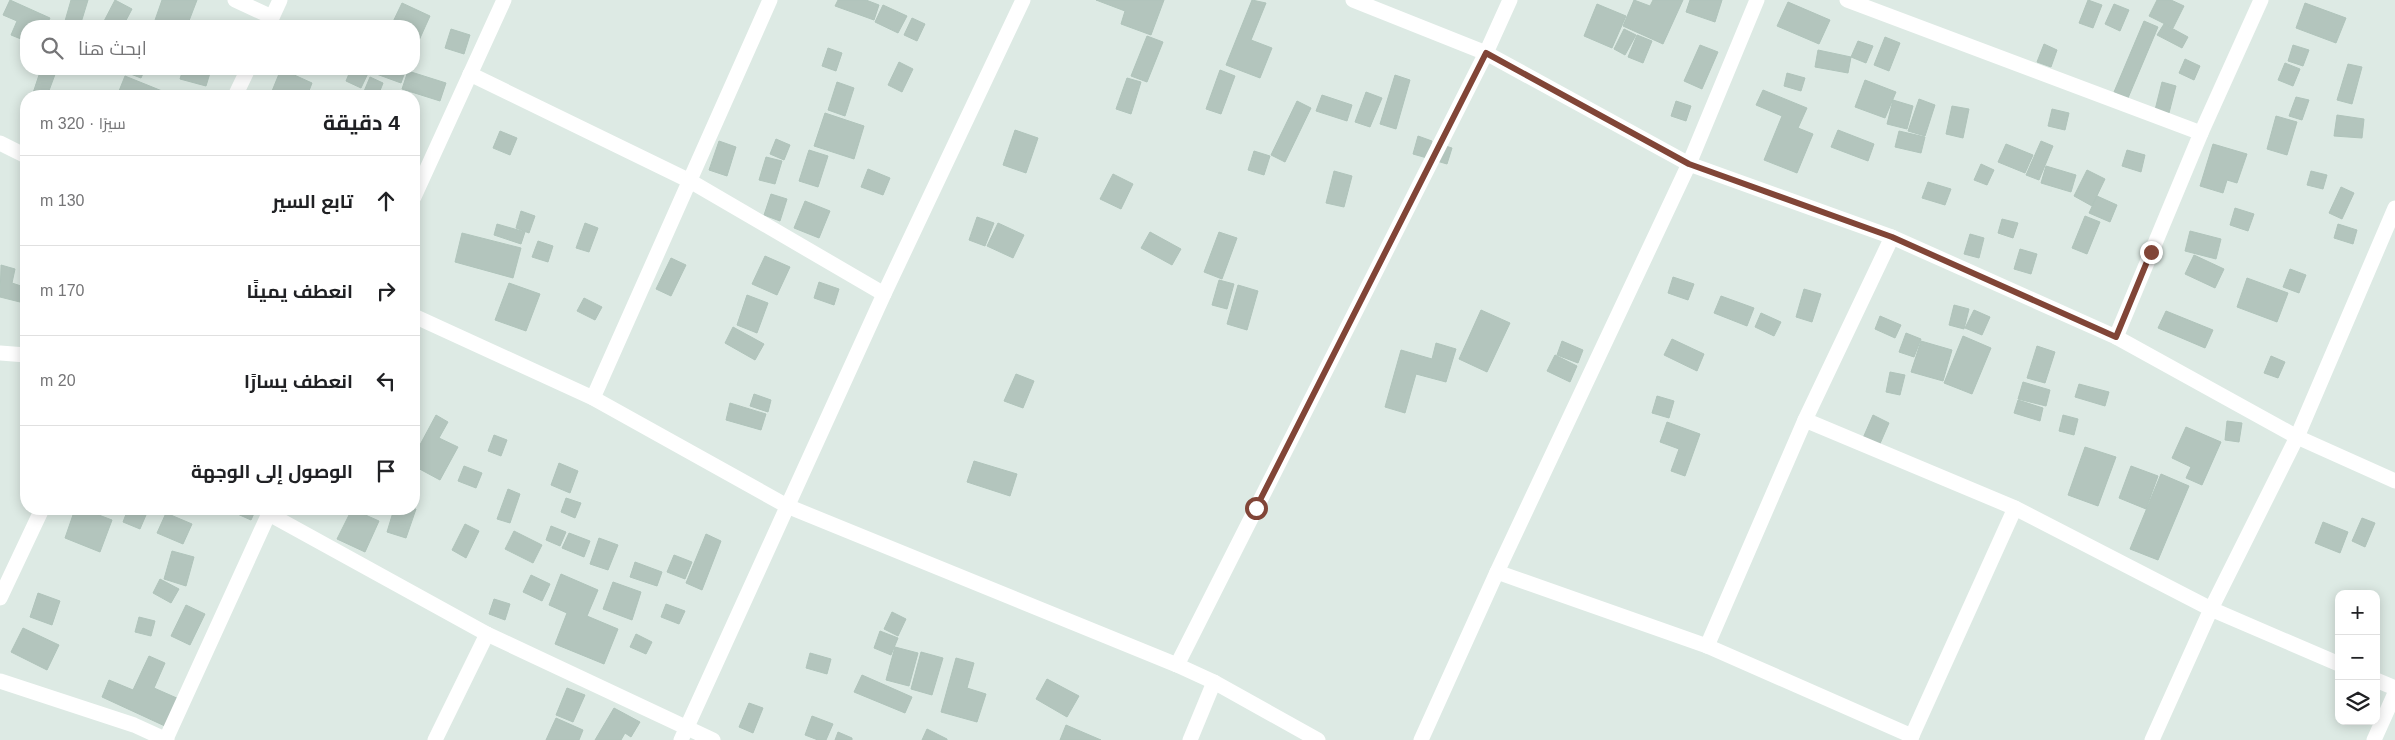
<!DOCTYPE html>
<html lang="ar">
<meta charset="utf-8">
<style>
:root{--surface:#fff;--page:#f6f6f6;--text:#202124;--muted:#757577;--line:#e0e0e0}
body{margin:0;font-family:Helvetica,Cairo,sans-serif;background:var(--page);color:var(--text);direction:rtl}
.controls{position:absolute;right:15px;bottom:15px;display:grid;overflow:hidden;border-radius:10px;box-shadow:0 2px 12px #0003}
.controls button{width:45px;height:45px;display:grid;place-items:center;padding:0;border:0;border-bottom:1px solid var(--line);background:var(--surface);color:var(--text);font:25px sans-serif}
.stop{position:absolute;width:15px;height:15px;margin:-11px;border:4px solid #814537;border-radius:50%;background:#fff}
.stop.end{background:#814537;border-color:#fff;box-shadow:0 1px 5px #0008}
.list{margin:0;padding:0;list-style:none}
h2{display:flex;justify-content:space-between;align-items:center;height:65px;margin:0;padding:0 20px;font-size:21px}
h2 small{font-size:16px;font-weight:400;color:var(--muted)}
.list li{display:grid;grid-template-columns:32px 1fr auto;gap:15px;align-items:center;box-sizing:border-box;height:90px;padding:0 20px;border-top:1px solid var(--line)}
.list b{display:block;font-size:19px;white-space:nowrap}
.list em{font-size:16px;font-style:normal;color:var(--muted)}
.icon{flex:none;width:28px;height:28px;fill:none;stroke:currentColor;stroke-width:2;stroke-linecap:round;stroke-linejoin:round}
.map{position:relative;flex:none;width:2395px;height:740px;overflow:hidden;direction:ltr}
.search{position:absolute;background:var(--surface);box-shadow:0 2px 12px #0003;left:20px;top:20px;width:400px;height:55px;display:flex;align-items:center;gap:12px;box-sizing:border-box;padding:0 18px;border-radius:20px;color:var(--muted);font-size:19px}
.panel{position:absolute;background:var(--surface);box-shadow:0 2px 12px #0003;left:20px;top:90px;width:400px;height:425px;border-radius:20px;direction:rtl}
.map>svg:first-child{display:block}
</style>
<div class="map">
<svg width="2395" height="740" viewBox="0 0 2395 740">
<rect width="100%" height="100%" fill="#ddeae4"/>
<g fill="#b3c5bd" stroke="#b0c4bb">
<polygon points="10,0 50,18 46,26 26,26 26,41 11,35 17,21 3,15"/>
<polygon points="71,0 88,0 80,26 65,21"/>
<polygon points="115,0 132,9 123,26 104,26 102,25"/>
<polygon points="162,0 197,0 187,26 163,26 154,23"/>
<polygon points="838,0 866,0 879,5 874,20 835,6"/>
<polygon points="1096,0 1164,0 1151,35 1121,24 1125,11"/>
<polygon points="1252,0 1266,3 1251,40 1272,48 1260,78 1226,65"/>
<polygon points="1634,0 1650,6 1653,0 1683,0 1663,44 1623,26"/>
<polygon points="1690,0 1722,0 1715,22 1686,12"/>
<polygon points="2088,0 2102,5 2093,28 2079,23"/>
<polygon points="2157,0 2171,0 2184,6 2173,28 2149,16"/>
<polygon points="1788,2 1830,20 1819,44 1777,26"/>
<polygon points="402,3 430,16 416,47 414,46 414,26 391,26"/>
<polygon points="2305,3 2346,18 2336,43 2296,28"/>
<polygon points="1597,4 1626,16 1612,48 1584,36"/>
<polygon points="2114,4 2129,10 2120,31 2105,24"/>
<polygon points="883,5 907,16 898,33 875,22"/>
<polygon points="912,18 925,24 917,41 904,35"/>
<polygon points="2144,21 2158,27 2128,98 2114,92"/>
<polygon points="2164,24 2188,37 2182,48 2157,35"/>
<polygon points="451,29 470,35 464,54 445,48"/>
<polygon points="1624,29 1636,35 1625,55 1614,49"/>
<polygon points="1637,35 1652,41 1643,63 1628,57"/>
<polygon points="1147,36 1163,42 1147,82 1131,76"/>
<polygon points="1885,37 1900,43 1889,71 1874,65"/>
<polygon points="1858,41 1873,46 1866,63 1851,57"/>
<polygon points="2044,44 2057,50 2051,67 2037,62"/>
<polygon points="1700,45 1718,52 1702,89 1684,81"/>
<polygon points="2293,45 2309,50 2303,66 2288,61"/>
<polygon points="828,48 842,53 836,71 822,66"/>
<polygon points="1818,50 1851,57 1848,73 1815,67"/>
<polygon points="2185,59 2200,66 2194,80 2179,73"/>
<polygon points="899,62 913,69 902,92 888,85"/>
<polygon points="2285,63 2300,69 2293,86 2278,80"/>
<polygon points="2348,64 2362,67 2352,104 2337,100"/>
<polygon points="41,69 57,69 47,96 33,93"/>
<polygon points="130,69 145,69 141,78 128,73"/>
<polygon points="183,69 210,73 206,86 180,79"/>
<polygon points="281,69 312,83 307,96 270,96"/>
<polygon points="351,69 370,69 361,88 346,81"/>
<polygon points="373,69 406,69 401,83 371,72"/>
<polygon points="1220,70 1235,76 1221,114 1206,109"/>
<polygon points="408,71 446,83 440,101 402,89"/>
<polygon points="1787,73 1805,78 1801,91 1784,86"/>
<polygon points="1395,75 1410,80 1396,129 1380,124"/>
<polygon points="125,76 172,95 132,96 119,91"/>
<polygon points="370,77 383,83 378,96 362,96"/>
<polygon points="1127,78 1141,82 1131,114 1116,109"/>
<polygon points="1865,80 1896,92 1885,118 1855,107"/>
<polygon points="837,82 854,88 845,116 828,110"/>
<polygon points="2162,82 2176,86 2169,113 2155,110"/>
<polygon points="1763,90 1807,108 1798,128 1813,134 1797,173 1764,160 1782,116 1756,105"/>
<polygon points="1366,92 1382,98 1370,127 1355,122"/>
<polygon points="1322,95 1352,105 1347,121 1316,111"/>
<polygon points="2296,97 2309,100 2302,120 2289,116"/>
<polygon points="1919,99 1935,105 1925,136 1908,131"/>
<polygon points="1893,100 1913,106 1907,129 1887,124"/>
<polygon points="1297,101 1311,108 1285,162 1271,155"/>
<polygon points="1676,101 1691,106 1686,121 1671,116"/>
<polygon points="1952,106 1969,109 1963,138 1946,134"/>
<polygon points="2052,109 2069,113 2065,130 2048,126"/>
<polygon points="825,113 864,126 854,159 814,146"/>
<polygon points="2337,115 2364,119 2362,138 2334,136"/>
<polygon points="2276,116 2297,122 2287,155 2267,149"/>
<polygon points="1015,130 1038,138 1026,173 1003,165"/>
<polygon points="1838,130 1874,144 1868,161 1831,147"/>
<polygon points="500,131 517,138 510,155 493,148"/>
<polygon points="1899,131 1925,137 1921,153 1895,147"/>
<polygon points="1418,136 1432,141 1427,158 1413,154"/>
<polygon points="776,139 790,145 784,160 770,154"/>
<polygon points="719,141 736,147 727,176 709,170"/>
<polygon points="2041,141 2053,146 2039,180 2026,175"/>
<polygon points="1436,143 1452,148 1447,164 1430,159"/>
<polygon points="2006,144 2033,155 2025,173 1998,162"/>
<polygon points="2213,144 2247,154 2237,183 2227,180 2223,193 2200,186"/>
<polygon points="809,150 828,156 818,187 799,181"/>
<polygon points="2127,150 2145,155 2141,172 2122,166"/>
<polygon points="1254,151 1270,156 1264,175 1248,170"/>
<polygon points="766,157 782,161 775,184 759,180"/>
<polygon points="1981,164 1994,170 1987,185 1974,180"/>
<polygon points="2046,166 2076,175 2071,192 2041,183"/>
<polygon points="868,169 890,178 883,195 861,187"/>
<polygon points="2087,170 2105,179 2092,206 2074,196"/>
<polygon points="1334,171 1352,176 1344,207 1326,203"/>
<polygon points="2311,171 2327,175 2323,189 2307,185"/>
<polygon points="1113,174 1133,184 1121,209 1100,199"/>
<polygon points="1928,182 1951,189 1945,205 1922,198"/>
<polygon points="2341,187 2354,193 2342,219 2329,213"/>
<polygon points="771,194 787,199 780,221 764,215"/>
<polygon points="2097,196 2117,205 2110,222 2089,213"/>
<polygon points="805,201 830,211 819,238 794,228"/>
<polygon points="2235,208 2254,214 2248,231 2230,225"/>
<polygon points="521,211 535,216 529,233 516,228"/>
<polygon points="2085,216 2100,222 2087,254 2072,248"/>
<polygon points="977,217 994,223 985,246 969,240"/>
<polygon points="2002,219 2018,223 2013,238 1998,233"/>
<polygon points="585,223 598,228 589,252 576,248"/>
<polygon points="998,223 1024,235 1013,258 987,246"/>
<polygon points="497,224 525,232 521,244 494,235"/>
<polygon points="2338,224 2357,230 2353,244 2334,238"/>
<polygon points="2190,231 2221,239 2216,259 2185,251"/>
<polygon points="1150,232 1181,249 1172,265 1141,248"/>
<polygon points="1219,232 1237,238 1222,279 1204,272"/>
<polygon points="462,233 521,248 513,278 455,262"/>
<polygon points="1970,234 1984,238 1979,258 1964,254"/>
<polygon points="538,241 553,246 548,262 532,257"/>
<polygon points="2020,249 2037,254 2031,274 2014,269"/>
<polygon points="2194,255 2224,269 2215,288 2185,274"/>
<polygon points="765,256 790,267 777,295 752,284"/>
<polygon points="671,258 686,265 671,296 656,289"/>
<polygon points="1,265 15,269 12,283 24,287 20,302 0,297"/>
<polygon points="2290,269 2306,275 2299,293 2283,287"/>
<polygon points="1673,277 1694,284 1688,300 1668,293"/>
<polygon points="2247,278 2288,293 2277,322 2237,307"/>
<polygon points="1219,280 1234,284 1227,309 1212,305"/>
<polygon points="819,282 839,289 834,305 814,298"/>
<polygon points="509,283 540,294 526,331 495,320"/>
<polygon points="1238,285 1258,291 1247,330 1227,324"/>
<polygon points="1804,289 1821,294 1812,322 1796,317"/>
<polygon points="747,295 768,303 757,333 737,325"/>
<polygon points="1721,296 1754,308 1747,326 1714,313"/>
<polygon points="584,298 602,307 595,320 577,311"/>
<polygon points="1954,305 1969,309 1964,329 1949,325"/>
<polygon points="1481,310 1510,323 1487,372 1459,359"/>
<polygon points="1974,310 1990,317 1982,335 1965,328"/>
<polygon points="2166,311 2213,330 2205,348 2158,328"/>
<polygon points="1761,313 1781,322 1774,336 1755,327"/>
<polygon points="1880,316 1901,325 1895,338 1875,329"/>
<polygon points="733,327 764,344 755,360 725,343"/>
<polygon points="1906,333 1921,339 1914,357 1899,352"/>
<polygon points="1963,336 1991,348 1972,394 1944,383"/>
<polygon points="1672,339 1704,354 1697,371 1664,355"/>
<polygon points="1562,341 1583,350 1578,363 1557,355"/>
<polygon points="1921,341 1952,350 1943,381 1911,372"/>
<polygon points="1436,343 1456,349 1446,382 1416,374 1405,413 1385,407 1401,350 1432,359"/>
<polygon points="2037,346 2055,352 2045,383 2027,378"/>
<polygon points="1555,355 1577,366 1570,382 1547,371"/>
<polygon points="2271,356 2285,362 2278,378 2264,373"/>
<polygon points="1890,372 1905,375 1900,395 1886,392"/>
<polygon points="1016,374 1034,381 1023,408 1004,401"/>
<polygon points="2023,382 2050,390 2046,406 2018,399"/>
<polygon points="2079,384 2109,392 2105,406 2075,397"/>
<polygon points="754,394 771,400 768,412 750,406"/>
<polygon points="1657,396 1674,401 1669,418 1652,413"/>
<polygon points="2018,400 2043,408 2040,421 2014,413"/>
<polygon points="730,403 766,414 761,430 726,420"/>
<polygon points="436,415 448,422 439,438 458,447 440,480 414,466 414,456"/>
<polygon points="1873,415 1889,423 1879,446 1863,438"/>
<polygon points="2063,415 2078,419 2074,435 2059,431"/>
<polygon points="2227,421 2242,423 2239,442 2225,440"/>
<polygon points="1667,422 1700,434 1685,476 1671,471 1679,449 1660,442"/>
<polygon points="2186,427 2221,442 2202,485 2186,478 2191,467 2172,458"/>
<polygon points="494,435 507,440 501,456 488,451"/>
<polygon points="2085,447 2116,457 2098,506 2068,495"/>
<polygon points="974,461 1017,474 1010,496 967,482"/>
<polygon points="559,463 578,471 570,493 551,485"/>
<polygon points="464,466 482,473 476,488 458,481"/>
<polygon points="2131,466 2158,476 2146,509 2119,498"/>
<polygon points="2161,474 2189,486 2158,560 2130,549"/>
<polygon points="508,489 520,494 510,523 497,519"/>
<polygon points="566,498 581,503 575,518 561,512"/>
<polygon points="75,509 83,509 112,520 100,552 65,538"/>
<polygon points="128,509 146,515 140,529 123,522"/>
<polygon points="235,509 256,509 251,520 233,512"/>
<polygon points="352,509 379,521 365,552 337,539"/>
<polygon points="394,509 416,509 406,538 387,532"/>
<polygon points="166,513 192,524 183,544 157,533"/>
<polygon points="2362,518 2375,523 2365,547 2352,541"/>
<polygon points="2323,522 2348,532 2340,553 2315,543"/>
<polygon points="465,524 479,531 466,558 452,550"/>
<polygon points="551,526 566,532 560,546 546,540"/>
<polygon points="514,531 542,545 533,563 505,549"/>
<polygon points="569,533 590,541 584,557 562,548"/>
<polygon points="706,534 721,541 702,590 686,583"/>
<polygon points="599,538 618,545 608,570 590,564"/>
<polygon points="172,551 194,557 186,586 164,579"/>
<polygon points="674,555 692,562 685,579 667,572"/>
<polygon points="635,562 662,572 657,586 630,577"/>
<polygon points="561,574 598,590 587,616 618,629 604,664 555,644 567,613 549,605"/>
<polygon points="531,575 550,584 542,601 523,592"/>
<polygon points="160,579 179,589 171,603 153,593"/>
<polygon points="613,582 641,592 632,620 603,609"/>
<polygon points="38,593 60,601 52,625 30,617"/>
<polygon points="494,599 510,604 505,620 489,614"/>
<polygon points="666,604 685,611 679,624 661,617"/>
<polygon points="186,605 205,614 190,645 171,636"/>
<polygon points="892,612 906,619 898,636 884,629"/>
<polygon points="139,617 155,621 151,636 135,632"/>
<polygon points="23,628 59,645 47,670 11,652"/>
<polygon points="880,631 898,638 891,655 874,648"/>
<polygon points="636,634 652,642 646,654 630,647"/>
<polygon points="895,647 918,653 909,686 886,680"/>
<polygon points="921,652 943,658 932,695 911,689"/>
<polygon points="810,653 831,659 827,674 806,668"/>
<polygon points="149,656 165,663 154,688 179,699 167,727 102,697 109,680 133,690"/>
<polygon points="956,658 974,663 967,688 986,694 977,722 941,712"/>
<polygon points="862,675 912,697 905,713 854,692"/>
<polygon points="1047,679 1079,696 1067,717 1036,699"/>
<polygon points="567,688 585,695 573,722 556,715"/>
<polygon points="749,703 763,708 753,733 739,727"/>
<polygon points="614,708 640,722 631,737 625,733 621,740 595,740"/>
<polygon points="812,716 833,724 826,740 818,740 805,735"/>
<polygon points="556,718 583,730 579,740 546,740"/>
<polygon points="1066,725 1101,740 1060,740"/>
<polygon points="927,729 947,739 947,740 922,740"/>
<polygon points="838,732 852,738 852,740 835,740"/>
</g>
<g fill="none" stroke-linecap="round" stroke-linejoin="round">
<g stroke="#fff" stroke-width="15">
<polyline points="235,0 272,17"/>
<polyline points="1353,0 1486,53 1689,164 1892,237 2116,337 2297,437 2395,481"/>
<polyline points="1847,0 2201,133"/>
<polyline points="470,74 690,181 884,294"/>
<polyline points="0,143 26,156"/>
<polyline points="414,197 504,0"/>
<polyline points="414,316 593,398 787,506 1177,665 1214,682 1318,740"/>
<polyline points="2116,337 2201,133 2261,0"/>
<polyline points="593,398 770,0"/>
<polyline points="1805,420 2015,508 2211,609 2339,664"/>
<polyline points="269,514 487,634 713,740"/>
<polyline points="1497,572 1707,646 1912,736"/>
<polyline points="0,598 42,509"/>
<polyline points="1707,646 1805,420 1892,237"/>
<polyline points="1177,665 1486,53 1510,0"/>
<polyline points="2376,680 2395,688"/>
<polyline points="0,681 134,725 167,740"/>
<polyline points="166,739 271,509"/>
<polyline points="435,740 487,634"/>
<polyline points="681,740 884,294 1023,0"/>
<polyline points="1190,740 1214,682"/>
<polyline points="1421,740 1497,572 1689,164 1757,0"/>
<polyline points="1910,740 2015,508"/>
<polyline points="2152,740 2211,609 2297,437 2395,208"/>
<polyline points="2374,740 2395,693"/>
</g>
<g stroke="#fff" stroke-width="15">
<polyline points="268,26 280,0"/>
<polyline points="235,96 248,69"/>
<polyline points="0,353 26,355"/>
</g>
</g>
<g fill="none" stroke-linecap="round" stroke-linejoin="round">
<polyline stroke="#814537" stroke-width="6" points="1256,508 1486,53 1689,164 1892,237 2116,337 2151,252"/>
</g>
</svg>
<div class="controls">
<button>+</button>
<button>−</button>
<button><svg class="icon" aria-label="layers" viewBox="0 0 24 24"><path d="M12 4l9 5-9 5-9-5zM3 14l9 5 9-5"/></svg></button>
</div>
<div class="stop" style="left:1256px;top:508px"></div>
<div class="stop end" style="left:2151px;top:252px"></div>
<div class="search"><svg class="icon" aria-label="search" viewBox="0 0 24 24"><circle cx="10" cy="10" r="6"/><path d="M15 15l6 6"/></svg>ابحث هنا</div>
<section class="panel">
<h2>4 دقيقة<small>سيرًا · 320 m</small></h2>
<ul class="list">
<li><svg class="icon" aria-label="ahead" viewBox="0 0 24 24"><path d="M12 20V5M6 11l6-6 6 6"/></svg><div><b>تابع السير</b></div><em>130 m</em></li>
<li><svg class="icon" aria-label="right" viewBox="0 0 24 24"><path d="M7 20v-9h11M14 6l5 5-5 5"/></svg><div><b>انعطف يمينًا</b></div><em>170 m</em></li>
<li><svg class="icon" aria-label="left" viewBox="0 0 24 24"><path d="M17 20v-9H6M10 6l-5 5 5 5"/></svg><div><b>انعطف يسارًا</b></div><em>20 m</em></li>
<li><svg class="icon" aria-label="arrive" viewBox="0 0 24 24"><path d="M6 21V4h12l-3 4 3 4H6"/></svg><div><b>الوصول إلى الوجهة</b></div></li>
</ul>
</section>
</div>
